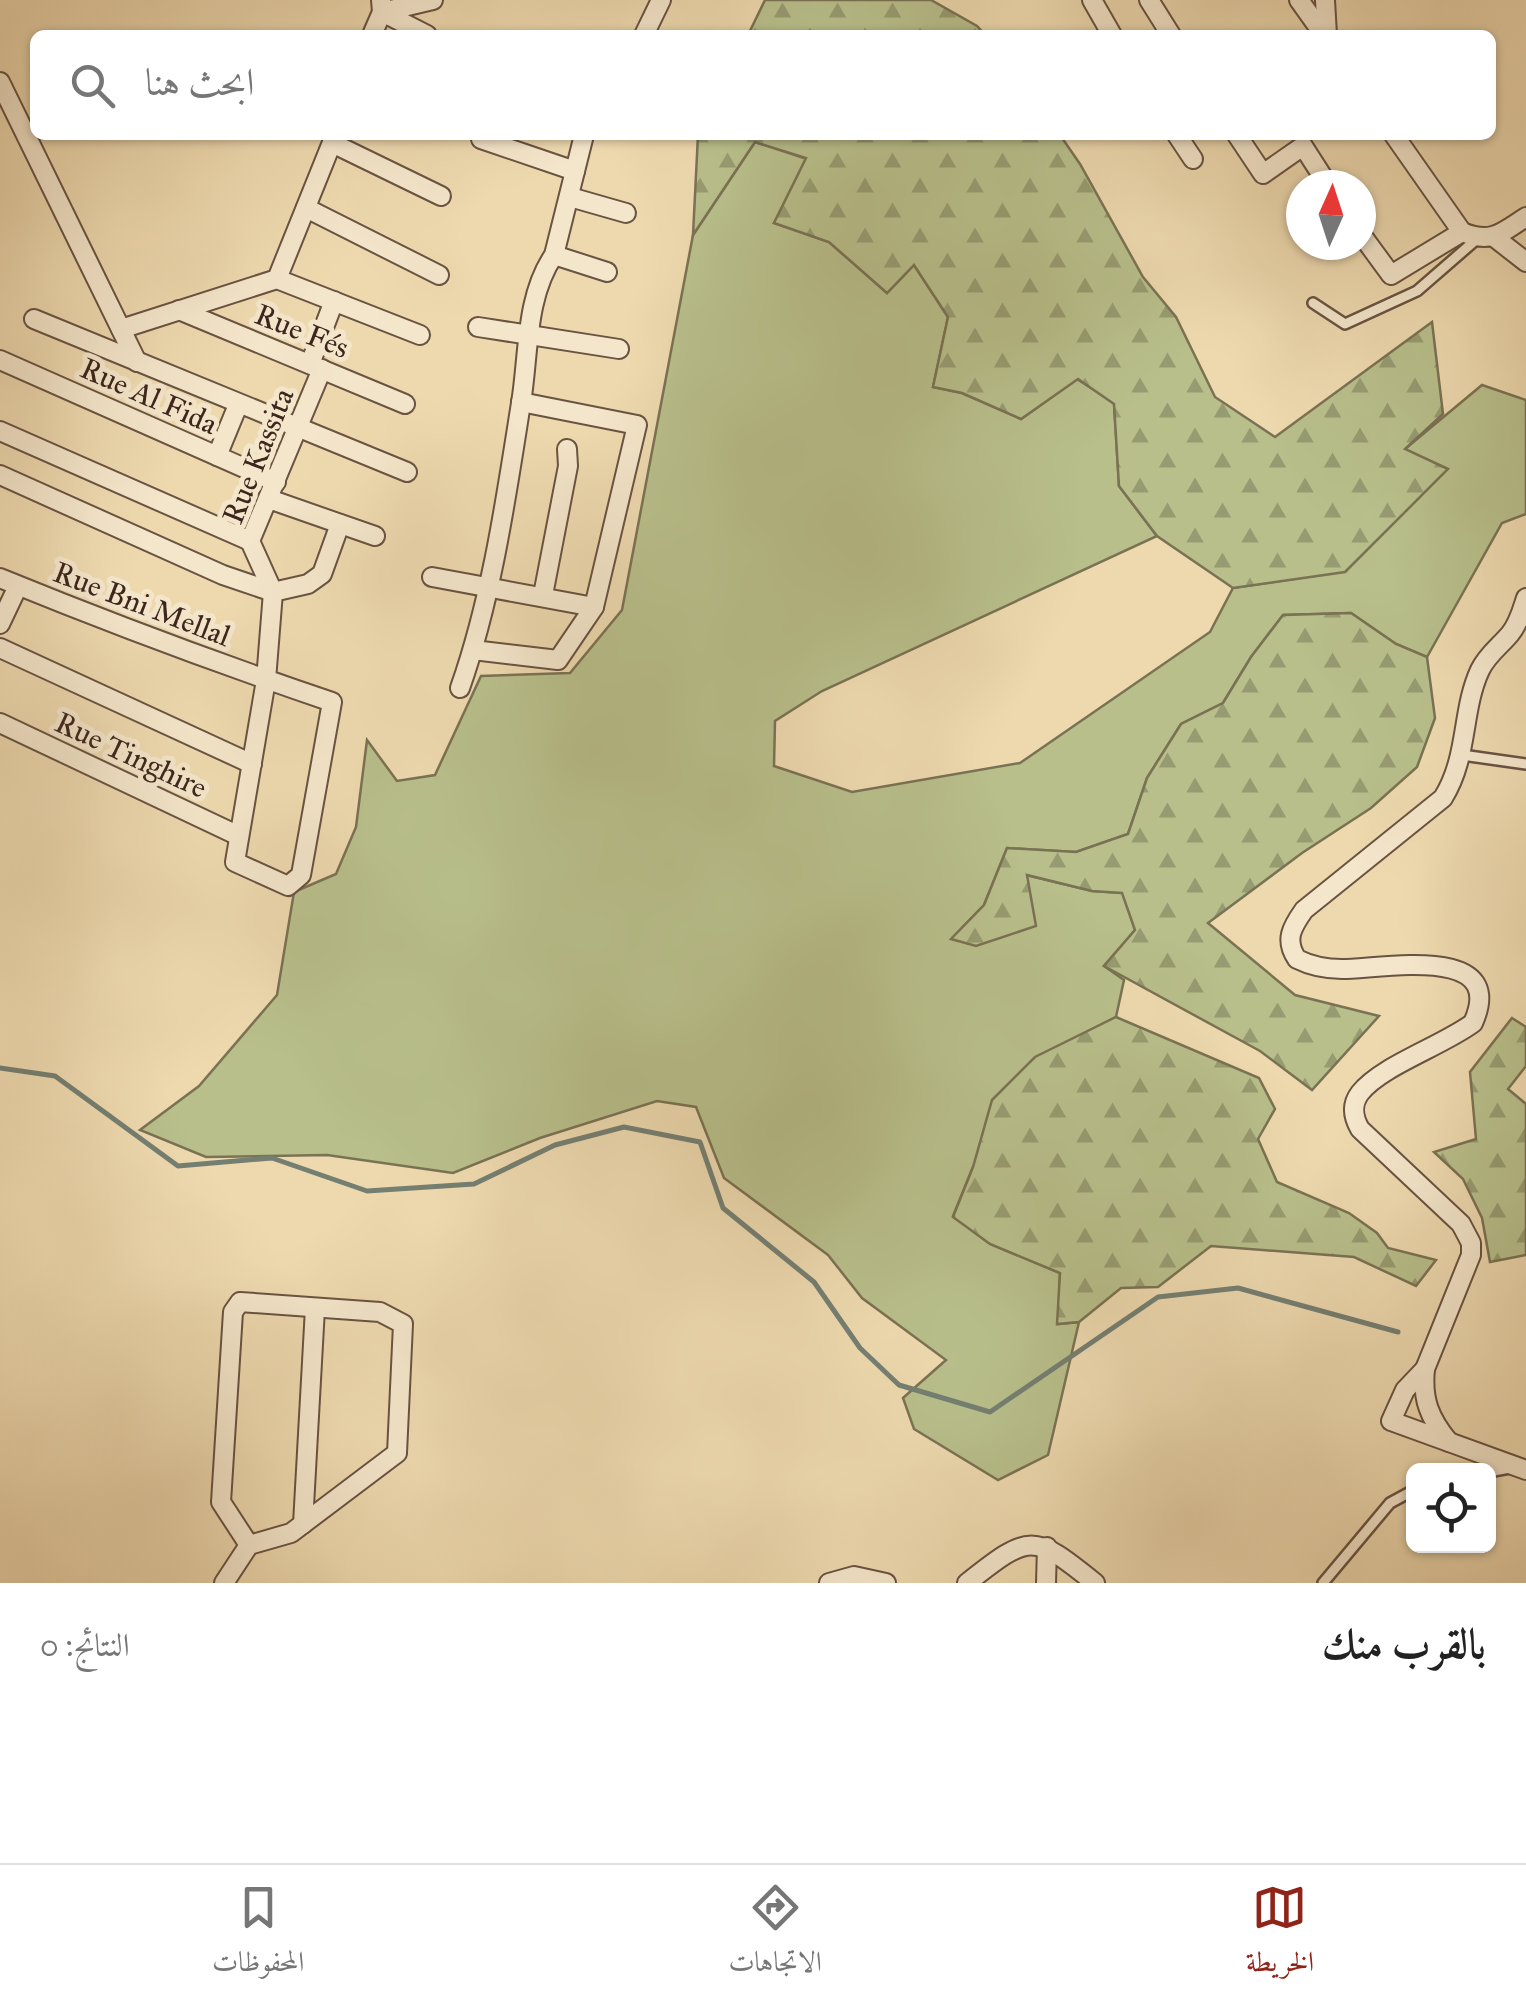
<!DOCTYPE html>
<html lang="ar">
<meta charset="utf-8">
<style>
:root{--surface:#fff;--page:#f6f6f6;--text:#222;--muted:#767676;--line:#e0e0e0;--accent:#8f2418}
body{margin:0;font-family:"IM FELL Great Primer",Amiri,serif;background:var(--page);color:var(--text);direction:rtl}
.controls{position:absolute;right:30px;bottom:30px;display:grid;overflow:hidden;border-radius:15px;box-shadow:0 2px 8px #0004}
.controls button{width:90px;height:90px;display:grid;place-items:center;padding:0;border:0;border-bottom:2px solid var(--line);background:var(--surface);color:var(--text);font:50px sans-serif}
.compass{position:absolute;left:1286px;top:170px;width:90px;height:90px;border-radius:50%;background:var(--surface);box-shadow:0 2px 8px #0004;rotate:3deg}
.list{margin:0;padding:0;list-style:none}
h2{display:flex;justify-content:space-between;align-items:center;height:130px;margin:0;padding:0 40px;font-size:42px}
h2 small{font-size:32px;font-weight:400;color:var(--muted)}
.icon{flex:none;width:55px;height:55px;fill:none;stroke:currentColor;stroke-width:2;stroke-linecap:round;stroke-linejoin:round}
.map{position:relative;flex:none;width:1526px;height:1583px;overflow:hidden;direction:ltr}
.search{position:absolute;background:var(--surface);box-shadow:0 2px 8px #0004;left:30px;right:30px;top:30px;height:110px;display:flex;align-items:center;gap:25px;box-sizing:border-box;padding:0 35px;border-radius:15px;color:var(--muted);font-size:38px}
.sheet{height:280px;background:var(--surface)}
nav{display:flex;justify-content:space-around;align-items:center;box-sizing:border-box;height:140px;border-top:2px solid var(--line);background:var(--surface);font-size:28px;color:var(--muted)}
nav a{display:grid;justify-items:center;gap:5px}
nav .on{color:var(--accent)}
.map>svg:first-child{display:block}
</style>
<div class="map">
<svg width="1526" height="1583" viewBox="0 0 1526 1583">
<defs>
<pattern id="forest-firs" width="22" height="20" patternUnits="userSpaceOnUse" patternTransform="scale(2.5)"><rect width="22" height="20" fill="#b8bf8b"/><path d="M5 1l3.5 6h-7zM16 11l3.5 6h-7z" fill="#979b71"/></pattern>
</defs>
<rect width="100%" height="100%" fill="#eed9af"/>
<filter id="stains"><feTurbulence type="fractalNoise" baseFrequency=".002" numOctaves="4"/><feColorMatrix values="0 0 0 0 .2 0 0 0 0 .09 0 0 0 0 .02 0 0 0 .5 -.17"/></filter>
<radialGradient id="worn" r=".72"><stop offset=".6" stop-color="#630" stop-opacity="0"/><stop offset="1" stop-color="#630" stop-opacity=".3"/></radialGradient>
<polygon fill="#b8bf8b" stroke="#7a7254" stroke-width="2.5" points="755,142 807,159 774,223 829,242 887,293 914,265 948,317 933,387 962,393 1021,419 1077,379 1114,403 1119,486 1157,536 822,691 775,721 774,766 852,792 1020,763 1210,632 1233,588 1346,571 1405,449 1482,385 1526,400 1526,514 1502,523 1427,657 1396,644 1351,613 1283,615 1251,657 1223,703 1181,724 1147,778 1128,834 1076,852 1007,848 984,905 952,938 1026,875 1092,891 1123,893 1135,930 1104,966 1124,980 1116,1017 1089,1031 973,1167 953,1216 990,1244 1060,1273 1058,1324 1079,1322 1048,1455 998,1480 914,1429 903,1398 946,1360 862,1298 828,1255 724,1178 696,1107 657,1101 540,1138 453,1173 327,1155 206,1157 140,1130 199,1086 277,995 294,892 336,874 356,827 367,740 397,781 435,775 481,676 570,673 622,610 693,235"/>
<g fill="url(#forest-firs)" stroke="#7a7254" stroke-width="2.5">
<polygon points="765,0 931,0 977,26 985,35 748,35"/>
<polygon points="698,135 1060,135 1080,164 1143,277 1176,317 1215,397 1275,437 1432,322 1443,414 1405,449 1448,469 1345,572 1233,588 1157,536 1119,486 1114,404 1078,379 1021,419 962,393 933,387 948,317 914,265 887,293 829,242 774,223 806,158 755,142 693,235"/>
<polygon points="1351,613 1396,644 1427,657 1435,718 1417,767 1371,808 1302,853 1208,923 1295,995 1379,1016 1312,1090 1260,1051 1104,966 1135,930 1122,893 1092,891 1027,875 1036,926 976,946 951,939 984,905 1007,848 1076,852 1128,834 1147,778 1181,724 1223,703 1251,657 1283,615"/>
<polygon points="1116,1017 1259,1078 1275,1109 1258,1139 1277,1182 1349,1213 1377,1233 1388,1248 1436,1260 1416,1286 1354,1257 1211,1246 1158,1287 1121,1288 1079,1322 1057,1324 1060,1273 990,1244 953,1217 973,1167 992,1100 1035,1057"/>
<polygon points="1512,1018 1526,1027 1526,1066 1508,1089 1526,1104 1526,1255 1490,1262 1482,1218 1463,1179 1434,1152 1476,1139 1470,1072"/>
</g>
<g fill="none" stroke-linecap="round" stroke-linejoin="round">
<polyline stroke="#747f72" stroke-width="5" points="0,1068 55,1076 178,1166 272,1158 367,1191 474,1184 555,1145 624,1127 700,1142 723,1208 814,1282 860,1348 899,1385 990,1412 1158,1297 1238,1288 1398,1332"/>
<defs>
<g id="lane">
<polyline points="1313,303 1345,324 1417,291 1478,238"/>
<polyline points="1462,755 1526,764"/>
<polyline points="1488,1472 1510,1468"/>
<polyline points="1323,1583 1390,1503 1414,1490"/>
</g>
<g id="street">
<polyline points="1092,0 1112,35"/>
<polyline points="1149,0 1171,35"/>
<polyline points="1299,0 1324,35"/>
<polyline points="1325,0 1327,35"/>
<polyline points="382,12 433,0"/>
<polyline points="382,12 427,35"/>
<polyline points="372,35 382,12 381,0"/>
<polyline points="644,35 661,0"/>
<polyline points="0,82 137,362"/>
<polyline points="1177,135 1193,159"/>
<polyline points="1237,135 1263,174 1303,146 1328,185"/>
<path d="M 1394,135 L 1462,232 C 1492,244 1501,233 1526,217"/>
<polyline points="481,139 575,171"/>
<polyline points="332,143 441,196"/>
<polyline points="570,197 626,213"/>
<polyline points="306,208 439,275"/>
<polyline points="1361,234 1391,275 1462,232"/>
<polyline points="1494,237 1526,262"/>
<polyline points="554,255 607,272"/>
<polyline points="277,279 420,335"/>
<polyline points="179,310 405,404"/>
<polyline points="34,319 407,472"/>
<polyline points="478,327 619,349"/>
<polyline points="121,329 277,279 335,135"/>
<polyline points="0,360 276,482"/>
<polyline points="310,364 334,301"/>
<polyline points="0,431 250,541"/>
<polyline points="217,456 238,405"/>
<polyline points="0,475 223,575 273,592 308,584 322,574 340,524"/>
<polyline points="269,499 375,536"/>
<polyline points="432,577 594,607 637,425 521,402"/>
<path d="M 0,578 C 110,623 220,664 332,702 L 301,875 L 288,886 L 235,862 L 266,680 L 273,592 L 250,541 L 322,369"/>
<polyline points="543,595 568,466 567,449"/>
<polyline points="0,624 18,586"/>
<polyline points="0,648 252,764"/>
<polyline points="473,650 558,660 594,607"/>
<path d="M 460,688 C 492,597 506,498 521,403 C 529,355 525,297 554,255 L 584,135"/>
<polyline points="0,723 239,836"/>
<polyline points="1425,1369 1405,1390 1391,1421 1526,1470"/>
<path d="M 1449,1442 C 1429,1418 1422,1399 1425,1369 L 1471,1255 L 1471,1243 L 1461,1224 L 1360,1129 C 1353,1117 1351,1105 1360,1093 C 1381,1066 1442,1046 1473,1023 C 1509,943 1381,969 1342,969 C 1326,969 1311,966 1297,959 C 1284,940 1292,927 1304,910 L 1443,798 C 1469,756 1461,711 1480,670 C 1487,655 1500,646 1510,634 C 1519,623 1522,610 1526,598"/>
<polyline points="303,1524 315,1308"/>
<polyline points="224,1583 249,1545 291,1533 397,1453 403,1324 380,1312 240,1302 233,1312 221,1502 249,1545"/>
<polyline points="829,1583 854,1576 886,1583"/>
<path d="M 967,1583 C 1030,1533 1033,1533 1095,1583"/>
<polyline points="1046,1583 1047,1547"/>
</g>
</defs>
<use href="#lane" stroke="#695342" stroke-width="14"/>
<use href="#street" stroke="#695342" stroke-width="22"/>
<use href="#lane" stroke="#f4e6cb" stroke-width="9"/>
<use href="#street" stroke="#f4e6cb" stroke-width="18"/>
</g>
<g text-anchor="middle" stroke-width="10" stroke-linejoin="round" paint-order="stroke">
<g font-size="30" fill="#3d261d" stroke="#f4e6cb">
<text transform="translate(302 331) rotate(22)" y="10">Rue Fés</text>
<text transform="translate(149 396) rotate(24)" y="10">Rue Al Fida</text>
<text transform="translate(258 456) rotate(-68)" y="10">Rue Kassita</text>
<text transform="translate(142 604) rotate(21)" y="10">Rue Bni Mellal</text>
<text transform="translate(131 755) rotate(25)" y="10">Rue Tinghire</text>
</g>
</g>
<rect width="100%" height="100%" filter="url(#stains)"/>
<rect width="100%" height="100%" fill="url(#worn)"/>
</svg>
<div class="controls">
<button><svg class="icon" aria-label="locate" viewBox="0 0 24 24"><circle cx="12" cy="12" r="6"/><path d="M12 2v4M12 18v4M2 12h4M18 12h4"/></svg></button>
</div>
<svg class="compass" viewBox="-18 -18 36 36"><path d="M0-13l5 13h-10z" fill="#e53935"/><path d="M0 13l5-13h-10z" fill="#767676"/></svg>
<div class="search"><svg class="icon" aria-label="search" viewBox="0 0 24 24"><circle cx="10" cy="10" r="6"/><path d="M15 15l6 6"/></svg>ابحث هنا</div>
</div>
<section class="sheet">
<h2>بالقرب منك<small>النتائج: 0</small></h2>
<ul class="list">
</ul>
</section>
<nav>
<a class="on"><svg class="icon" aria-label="map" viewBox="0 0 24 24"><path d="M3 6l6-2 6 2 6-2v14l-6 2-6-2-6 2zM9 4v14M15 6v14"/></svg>الخريطة</a>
<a><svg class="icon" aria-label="directions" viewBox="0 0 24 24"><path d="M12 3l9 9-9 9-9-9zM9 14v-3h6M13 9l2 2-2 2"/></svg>الاتجاهات</a>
<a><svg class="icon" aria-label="saved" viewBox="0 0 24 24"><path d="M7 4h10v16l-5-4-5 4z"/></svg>المحفوظات</a>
</nav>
